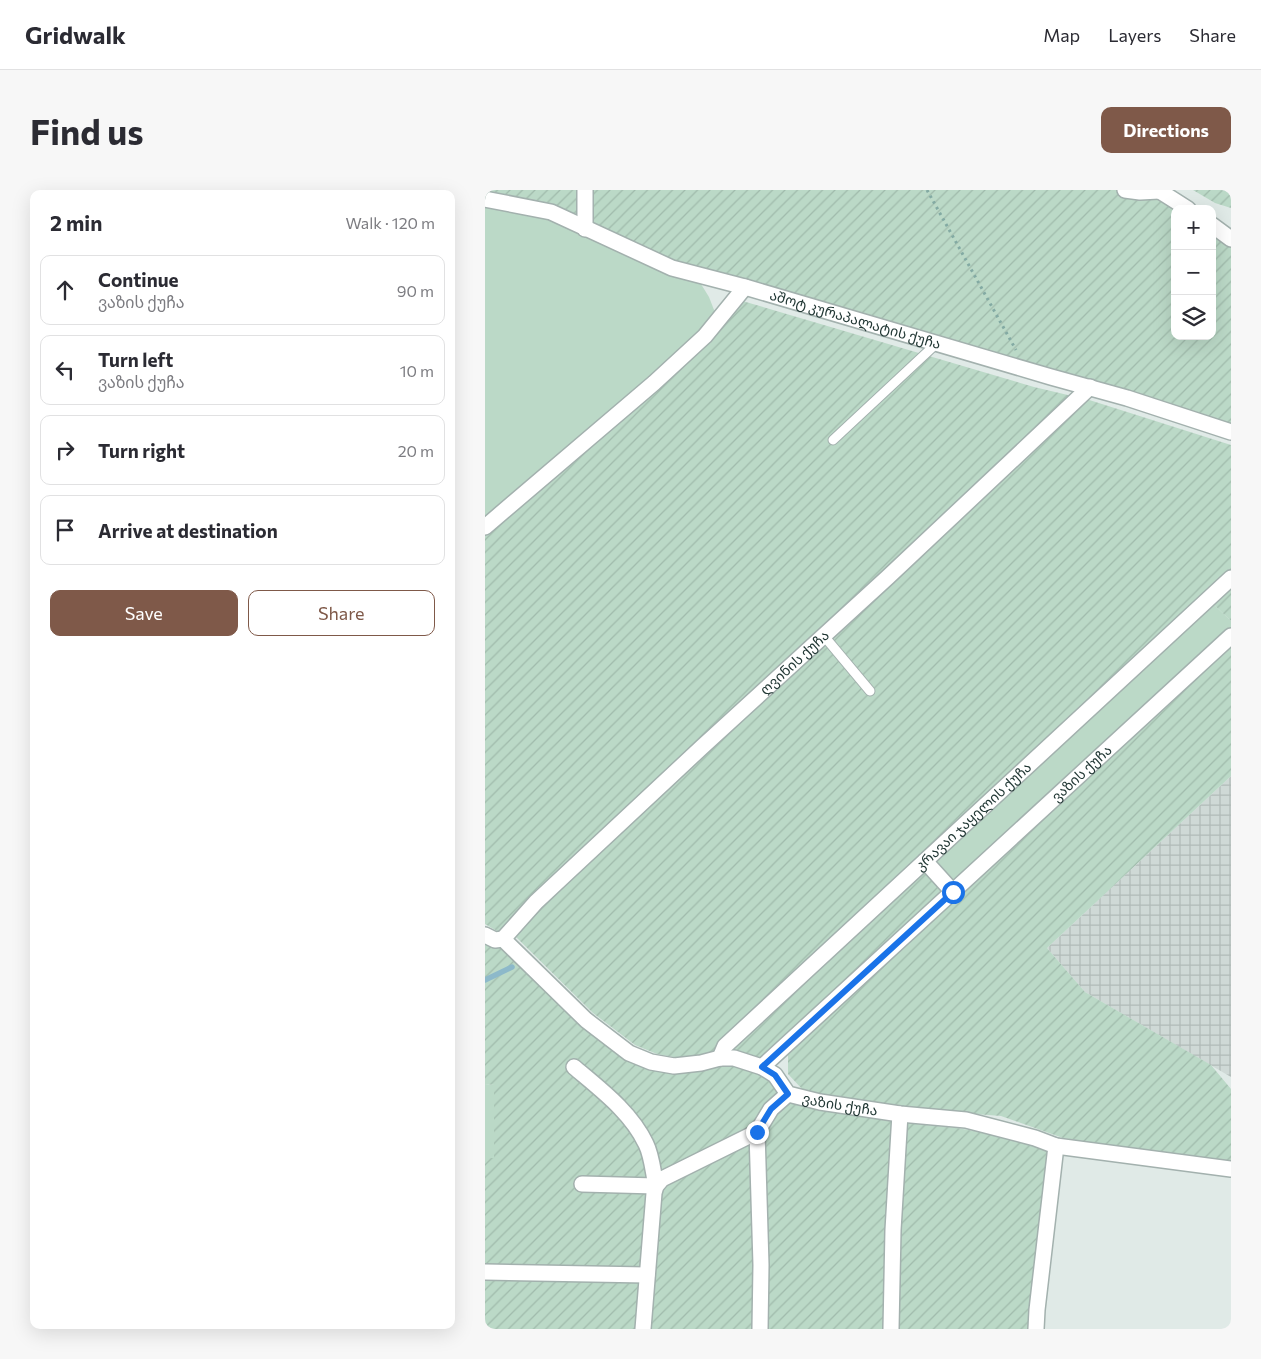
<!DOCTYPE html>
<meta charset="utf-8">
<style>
:root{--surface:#fff;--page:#f7f7f7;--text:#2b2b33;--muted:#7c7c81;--line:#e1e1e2;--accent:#7f5949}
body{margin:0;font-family:Commissioner,"Noto Sans Georgian",sans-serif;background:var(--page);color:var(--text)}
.controls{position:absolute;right:15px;top:15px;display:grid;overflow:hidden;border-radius:10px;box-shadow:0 5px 20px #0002}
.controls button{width:45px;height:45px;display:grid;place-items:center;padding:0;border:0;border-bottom:1px solid var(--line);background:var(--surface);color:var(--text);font:25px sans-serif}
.stop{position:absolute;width:15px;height:15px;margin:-11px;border:4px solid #1a73e8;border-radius:50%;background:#fff}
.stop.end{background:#1a73e8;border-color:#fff;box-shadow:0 1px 5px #0008}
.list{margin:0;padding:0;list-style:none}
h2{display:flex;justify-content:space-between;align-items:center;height:65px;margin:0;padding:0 20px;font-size:21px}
h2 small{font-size:16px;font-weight:400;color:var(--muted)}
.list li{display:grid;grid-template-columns:32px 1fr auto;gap:15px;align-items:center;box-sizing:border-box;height:70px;margin:0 10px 10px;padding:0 10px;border:1px solid var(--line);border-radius:10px}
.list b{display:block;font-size:19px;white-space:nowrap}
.list p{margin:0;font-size:16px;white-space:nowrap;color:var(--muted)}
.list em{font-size:16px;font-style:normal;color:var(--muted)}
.actions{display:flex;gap:10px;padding:15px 20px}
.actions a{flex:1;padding:11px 0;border:1px solid var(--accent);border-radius:10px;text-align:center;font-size:18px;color:var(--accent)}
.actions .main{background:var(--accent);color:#fff}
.icon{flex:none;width:28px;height:28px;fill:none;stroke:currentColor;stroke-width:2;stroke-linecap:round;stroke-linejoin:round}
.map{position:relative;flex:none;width:746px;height:1139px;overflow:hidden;border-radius:10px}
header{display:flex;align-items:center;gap:30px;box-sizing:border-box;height:70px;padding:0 25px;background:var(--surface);border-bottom:1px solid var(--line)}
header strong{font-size:24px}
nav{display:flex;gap:28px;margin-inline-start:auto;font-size:18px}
.intro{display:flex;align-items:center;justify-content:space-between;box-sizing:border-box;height:120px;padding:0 30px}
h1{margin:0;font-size:35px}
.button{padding:12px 22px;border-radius:10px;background:var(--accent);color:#fff;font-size:18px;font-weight:700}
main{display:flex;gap:30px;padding:0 30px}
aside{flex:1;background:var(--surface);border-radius:10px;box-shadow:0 5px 20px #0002}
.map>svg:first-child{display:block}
</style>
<header>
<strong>Gridwalk</strong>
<nav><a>Map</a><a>Layers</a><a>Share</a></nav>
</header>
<div class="intro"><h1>Find us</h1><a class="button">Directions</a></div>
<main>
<aside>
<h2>2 min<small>Walk · 120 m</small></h2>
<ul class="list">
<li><svg class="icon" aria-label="ahead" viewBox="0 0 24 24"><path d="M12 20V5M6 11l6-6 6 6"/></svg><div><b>Continue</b><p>ვაზის ქუჩა</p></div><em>90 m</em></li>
<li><svg class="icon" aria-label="left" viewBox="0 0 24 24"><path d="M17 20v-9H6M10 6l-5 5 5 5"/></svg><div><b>Turn left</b><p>ვაზის ქუჩა</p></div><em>10 m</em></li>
<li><svg class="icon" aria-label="right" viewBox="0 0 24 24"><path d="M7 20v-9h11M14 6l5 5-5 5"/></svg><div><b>Turn right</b></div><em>20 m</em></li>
<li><svg class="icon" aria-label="arrive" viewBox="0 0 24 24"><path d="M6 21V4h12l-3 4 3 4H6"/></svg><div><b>Arrive at destination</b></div></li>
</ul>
<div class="actions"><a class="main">Save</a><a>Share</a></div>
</aside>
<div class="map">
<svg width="746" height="1139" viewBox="0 0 746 1139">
<defs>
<pattern id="industrial-grid" width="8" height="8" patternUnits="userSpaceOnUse" patternTransform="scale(1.25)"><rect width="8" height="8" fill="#cfd9d6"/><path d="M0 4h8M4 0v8" fill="none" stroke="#b1bbb8"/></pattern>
<pattern id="garden-furrows" width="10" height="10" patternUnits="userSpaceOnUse" patternTransform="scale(1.25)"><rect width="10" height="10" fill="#bbd9c7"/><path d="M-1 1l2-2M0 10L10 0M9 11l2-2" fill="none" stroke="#a0bbac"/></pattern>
</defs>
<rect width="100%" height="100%" fill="#e0eae7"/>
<polygon fill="url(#industrial-grid)" points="746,586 746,887 600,802 562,758"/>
<g fill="#bbd9c7">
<polygon points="0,9 66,22 211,86 224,107 231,125 220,146 0,337"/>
<polygon points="723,409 746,431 746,446 468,702 440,671"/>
<polygon points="0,894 9,895 9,968 0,968"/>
</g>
<g fill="url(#garden-furrows)">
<polygon points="0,0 673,0 690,19 690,146 727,146 727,35 746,49 746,242 212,86 66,22 0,9"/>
<polygon points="708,0 746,0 746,18 730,13"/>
<polygon points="254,110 549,197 587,206 20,740 12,741 0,734 0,344"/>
<polygon points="598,208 746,255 746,383 440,671 468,702 277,877 303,904 272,942 174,999 279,943 289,925 306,913 421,933 472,938 546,951 564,961 546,1139 0,1139 0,968 9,968 9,895 0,894 0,747 10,750 101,830 166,872 220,866 194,868 172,864 150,855 108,823 28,744"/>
<polygon points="746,388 746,431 723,409"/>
<polygon points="746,453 746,586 562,758 600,802 726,875 746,899 746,973 578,948 516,926 413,918 318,900 303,884 303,863"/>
</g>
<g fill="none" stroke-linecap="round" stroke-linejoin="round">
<polyline stroke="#8db9ca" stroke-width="5.5" points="0,790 27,777"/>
<defs>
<g id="service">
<polyline points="348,250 451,154"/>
<polyline points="339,446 385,501"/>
</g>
<g id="minor">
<polyline points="100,0 100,39"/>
<polyline points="640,0 655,2 674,1"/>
<polyline points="673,0 703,19"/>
<path id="s1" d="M 0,9 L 66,22 L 187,78 L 260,97 L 566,187 L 642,208 L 746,242"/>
<polyline points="727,35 746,49"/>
<polyline points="0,337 169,193 220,146 260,97"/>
<polyline points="440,671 468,702"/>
<polyline points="0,745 10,750 18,749"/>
<path id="s2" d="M 18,749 L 51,712 L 217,557 L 403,387 L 605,197"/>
<path id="s3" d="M 18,749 L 101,830 L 144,863 L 166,872 L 189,876 L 216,873 L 235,868 L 249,868 L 277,877 L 290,885 L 303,904 L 335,912 L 415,924 L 481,930 L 550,948 L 571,956 L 746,979"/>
<path id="s4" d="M 235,868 L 240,856 L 746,388"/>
<path d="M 89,877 C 115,899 146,922 161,954 C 167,966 168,982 171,996 L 97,994"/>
<path id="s5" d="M 277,877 L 746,446"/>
<polyline points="272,942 276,1075 275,1139"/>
<polyline points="0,1082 162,1085"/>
<polyline points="158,1139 169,1003 171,996 177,989 272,942 286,919 303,904"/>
<polyline points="406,1139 408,1040 415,924"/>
<polyline points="551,1139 552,1120 571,956"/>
</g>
</defs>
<use href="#service" stroke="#a3b1ae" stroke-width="11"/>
<use href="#minor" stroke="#a3b1ae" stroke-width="18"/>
<polyline stroke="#83aaa3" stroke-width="3" stroke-dasharray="2.5 4" stroke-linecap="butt" points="442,0 531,160"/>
<use href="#service" stroke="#fff" stroke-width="9"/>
<use href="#minor" stroke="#fff" stroke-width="15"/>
</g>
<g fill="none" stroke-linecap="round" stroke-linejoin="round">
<polyline stroke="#1a73e8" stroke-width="6" points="272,942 286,919 303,904 290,885 277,877 468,702"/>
</g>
<g text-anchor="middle" stroke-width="5" stroke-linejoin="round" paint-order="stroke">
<g font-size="14" fill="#223835" stroke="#f0f7f4">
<text dy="5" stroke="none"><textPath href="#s1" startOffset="391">აშოტ კურაპალატის ქუჩა</textPath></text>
<text dy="5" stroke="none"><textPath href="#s2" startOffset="402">ღვინის ქუჩა</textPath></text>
<text dy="5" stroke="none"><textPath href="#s5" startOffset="434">ვაზის ქუჩა</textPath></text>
<text dy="5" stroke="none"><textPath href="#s4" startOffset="351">კრავაი ჯაყელის ქუჩა</textPath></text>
<text dy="5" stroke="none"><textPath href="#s3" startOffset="399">ვაზის ქუჩა</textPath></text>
</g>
</g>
</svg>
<div class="controls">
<button>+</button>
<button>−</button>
<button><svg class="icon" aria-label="layers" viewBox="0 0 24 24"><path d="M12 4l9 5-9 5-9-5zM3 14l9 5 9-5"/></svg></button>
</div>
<div class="stop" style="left:468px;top:702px"></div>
<div class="stop end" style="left:272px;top:942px"></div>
</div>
</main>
